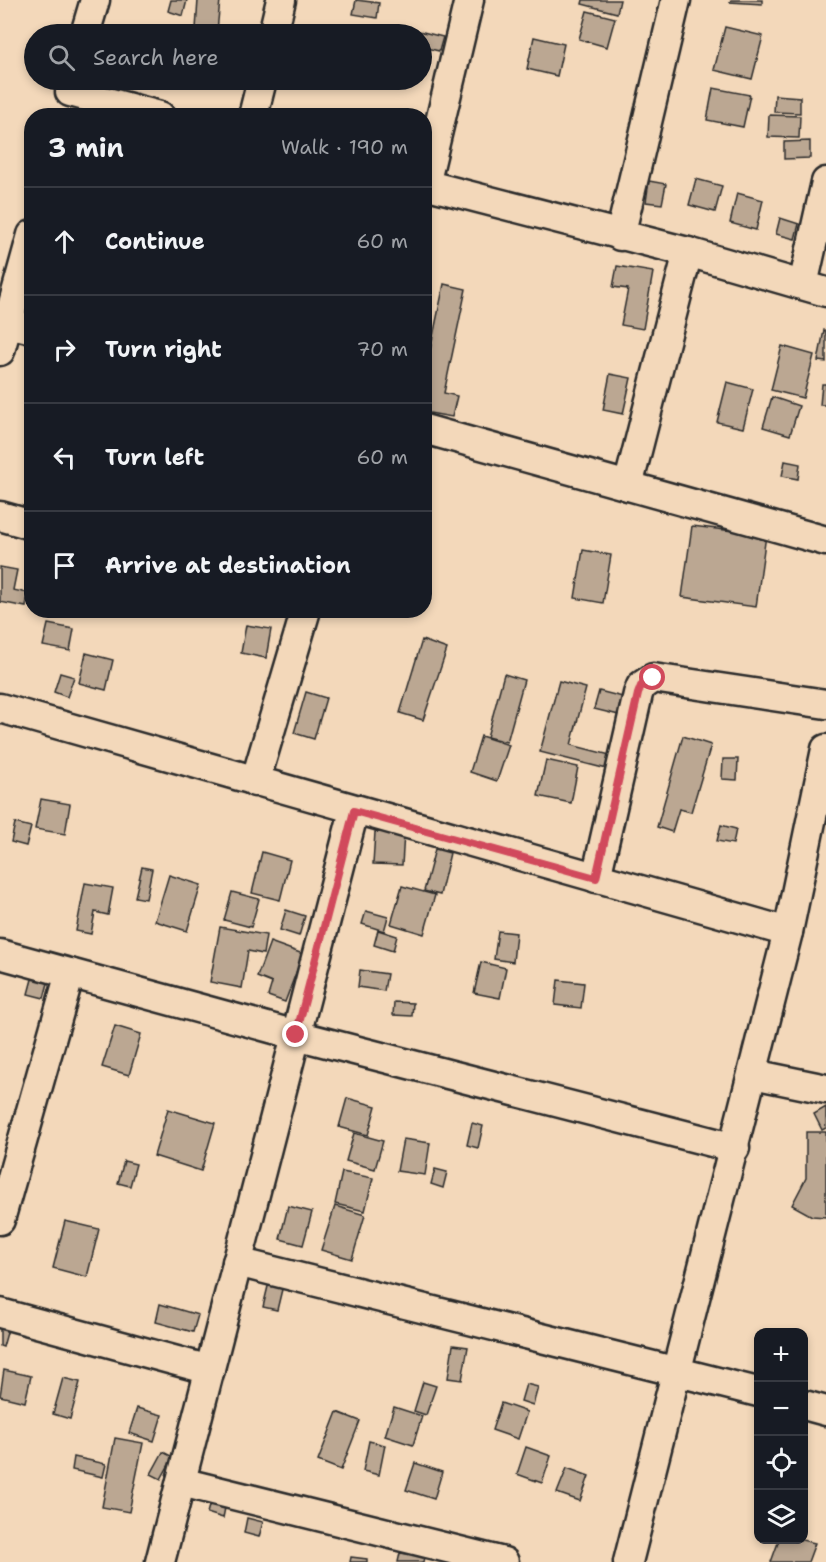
<!DOCTYPE html>
<meta charset="utf-8">
<style>
:root{--surface:#171b24;--page:#20242c;--text:#f1f3f6;--muted:#9ea1a6;--line:#363941}
body{margin:0;font-family:"Shantell Sans",sans-serif;background:var(--page);color:var(--text)}
.controls{position:absolute;right:18px;bottom:18px;display:grid;overflow:hidden;border-radius:12px;box-shadow:0 3px 9px #0003}
.controls button{width:54px;height:54px;display:grid;place-items:center;padding:0;border:0;border-bottom:2px solid var(--line);background:var(--surface);color:var(--text);font:30px sans-serif}
.stop{position:absolute;width:18px;height:18px;margin:-14px;border:4px solid #d1495b;border-radius:50%;background:#fff}
.stop.end{background:#d1495b;border-color:#fff;box-shadow:0 2px 6px #0008}
.list{margin:0;padding:0;list-style:none}
h2{display:flex;justify-content:space-between;align-items:center;height:78px;margin:0;padding:0 24px;font-size:26px}
h2 small{font-size:20px;font-weight:400;color:var(--muted)}
.list li{display:grid;grid-template-columns:39px 1fr auto;gap:18px;align-items:center;box-sizing:border-box;height:108px;padding:0 24px;border-top:2px solid var(--line)}
.list b{display:block;font-size:22px;white-space:nowrap}
.list em{font-size:20px;font-style:normal;color:var(--muted)}
.icon{flex:none;width:33px;height:33px;fill:none;stroke:currentColor;stroke-width:2;stroke-linecap:round;stroke-linejoin:round}
.map{position:relative;flex:none;width:826px;height:1562px;overflow:hidden}
.search{position:absolute;background:var(--surface);box-shadow:0 3px 9px #0003;left:24px;top:24px;width:408px;height:66px;display:flex;align-items:center;gap:15px;box-sizing:border-box;padding:0 21px;border-radius:33px;color:var(--muted);font-size:22px}
.panel{position:absolute;background:var(--surface);box-shadow:0 3px 9px #0003;left:24px;top:108px;width:408px;height:510px;border-radius:24px}
.map>svg:first-child{display:block}
</style>
<div class="map">
<svg width="826" height="1562" viewBox="0 0 826 1562">
<rect width="100%" height="100%" fill="#f3d8ba"/>
<filter id="ink" filterUnits="userSpaceOnUse"><feTurbulence type="fractalNoise" baseFrequency=".0167" numOctaves="2"/><feDisplacementMap in="SourceGraphic" scale="12" xChannelSelector="R" yChannelSelector="G"/><feConvolveMatrix kernelMatrix="1 2 1 2 8 2 1 2 1" color-interpolation-filters="sRGB"/></filter>
<g filter="url(#ink)">
<g fill="#bba792" stroke="#2b2b2b" stroke-width="1.5">
<polygon points="171,0 187,0 183,16 168,11"/>
<polygon points="198,0 220,0 217,31 196,29"/>
<polygon points="356,0 379,3 377,18 353,14"/>
<polygon points="583,0 620,0 617,13 582,4"/>
<polygon points="731,0 762,0 762,4 730,2"/>
<polygon points="587,11 615,18 607,47 579,39"/>
<polygon points="725,27 763,36 752,79 714,70"/>
<polygon points="419,31 443,37 439,51 422,47"/>
<polygon points="534,37 564,44 557,76 527,69"/>
<polygon points="713,88 750,95 743,127 707,120"/>
<polygon points="775,95 800,97 800,113 774,112"/>
<polygon points="769,115 800,116 799,138 768,137"/>
<polygon points="810,141 810,158 784,159 784,142"/>
<polygon points="696,179 722,186 715,212 689,205"/>
<polygon points="649,181 666,184 662,204 646,202"/>
<polygon points="737,193 763,200 756,230 730,223"/>
<polygon points="780,218 799,224 795,239 776,234"/>
<polygon points="617,266 653,272 643,329 621,325 628,289 613,287"/>
<polygon points="444,284 466,289 444,393 457,396 452,417 424,412 424,379"/>
<polygon points="824,330 826,331 826,362 818,361"/>
<polygon points="782,346 814,355 803,398 771,390"/>
<polygon points="610,374 631,378 623,414 603,410"/>
<polygon points="727,382 753,389 743,428 717,422"/>
<polygon points="822,384 826,384 826,405 820,405"/>
<polygon points="772,397 799,406 790,435 763,427"/>
<polygon points="785,461 800,464 798,479 782,476"/>
<polygon points="692,526 766,535 756,607 682,597"/>
<polygon points="583,550 611,555 603,603 575,598"/>
<polygon points="0,567 17,570 13,590 28,593 26,607 0,602"/>
<polygon points="48,624 74,629 70,651 43,646"/>
<polygon points="246,625 271,629 266,658 241,653"/>
<polygon points="422,640 447,649 423,720 400,713"/>
<polygon points="86,653 113,660 106,690 79,683"/>
<polygon points="60,673 74,677 67,697 54,692"/>
<polygon points="504,674 524,680 507,742 487,737"/>
<polygon points="559,681 586,688 571,745 614,756 611,770 540,752"/>
<polygon points="599,691 623,697 619,715 594,709"/>
<polygon points="306,692 326,698 314,739 294,733"/>
<polygon points="481,736 509,745 497,781 470,772"/>
<polygon points="683,736 711,745 691,812 679,809 672,832 657,827"/>
<polygon points="723,759 738,759 737,780 722,779"/>
<polygon points="546,760 578,767 571,803 538,796"/>
<polygon points="41,799 70,804 65,834 35,829"/>
<polygon points="15,823 31,827 26,846 11,842"/>
<polygon points="721,825 736,829 733,844 717,841"/>
<polygon points="375,832 404,833 402,865 373,864"/>
<polygon points="435,849 450,853 440,895 424,891"/>
<polygon points="262,852 290,860 280,900 252,893"/>
<polygon points="142,867 152,869 146,899 135,897"/>
<polygon points="169,875 201,885 187,931 155,921"/>
<polygon points="85,883 113,888 108,915 95,912 91,934 76,931"/>
<polygon points="402,886 435,895 424,934 391,924"/>
<polygon points="232,892 259,899 251,927 224,920"/>
<polygon points="286,910 305,916 299,936 280,930"/>
<polygon points="366,911 388,917 384,931 362,924"/>
<polygon points="220,927 266,935 263,954 248,951 242,988 210,982"/>
<polygon points="378,930 397,936 393,951 374,945"/>
<polygon points="498,931 516,933 513,962 494,959"/>
<polygon points="270,942 303,954 285,1002 268,996 272,983 257,977"/>
<polygon points="481,962 506,968 500,998 474,993"/>
<polygon points="35,968 51,972 44,998 28,994"/>
<polygon points="360,970 387,974 384,991 358,987"/>
<polygon points="558,980 584,983 581,1008 555,1005"/>
<polygon points="394,1002 413,1003 412,1016 393,1015"/>
<polygon points="115,1026 141,1034 129,1075 102,1067"/>
<polygon points="347,1098 376,1106 368,1135 339,1127"/>
<polygon points="826,1107 826,1128 822,1130 814,1114"/>
<polygon points="168,1109 215,1123 201,1171 154,1156"/>
<polygon points="472,1123 483,1126 478,1148 467,1145"/>
<polygon points="806,1132 826,1132 826,1217 812,1216 792,1205 806,1178"/>
<polygon points="354,1133 383,1141 375,1169 346,1161"/>
<polygon points="403,1139 430,1143 425,1175 397,1171"/>
<polygon points="124,1161 136,1164 130,1186 118,1183"/>
<polygon points="435,1169 447,1172 443,1188 431,1184"/>
<polygon points="342,1172 373,1178 365,1211 335,1204"/>
<polygon points="288,1206 312,1212 303,1245 280,1239"/>
<polygon points="335,1206 365,1215 352,1259 321,1250"/>
<polygon points="65,1221 99,1229 87,1277 53,1268"/>
<polygon points="270,1278 284,1281 277,1310 263,1307"/>
<polygon points="160,1304 198,1315 193,1332 156,1322"/>
<polygon points="0,1320 10,1322 3,1347 0,1346"/>
<polygon points="453,1345 468,1347 462,1380 448,1378"/>
<polygon points="4,1370 31,1376 25,1402 0,1396"/>
<polygon points="63,1378 80,1382 70,1419 53,1414"/>
<polygon points="423,1382 436,1386 426,1415 414,1411"/>
<polygon points="526,1384 538,1387 533,1405 521,1401"/>
<polygon points="501,1403 527,1412 518,1439 492,1430"/>
<polygon points="394,1407 422,1416 413,1445 385,1436"/>
<polygon points="137,1408 162,1415 154,1441 129,1433"/>
<polygon points="337,1412 360,1421 341,1470 318,1461"/>
<polygon points="115,1438 143,1443 129,1512 102,1507"/>
<polygon points="369,1441 385,1445 379,1475 363,1471"/>
<polygon points="526,1447 551,1456 542,1483 517,1474"/>
<polygon points="163,1452 173,1457 161,1479 151,1474"/>
<polygon points="74,1457 106,1464 103,1477 72,1470"/>
<polygon points="415,1463 442,1472 434,1499 406,1490"/>
<polygon points="567,1468 589,1476 580,1501 557,1493"/>
<polygon points="211,1499 226,1503 223,1518 207,1513"/>
<polygon points="247,1518 263,1522 259,1537 244,1533"/>
<polygon points="779,1540 802,1540 815,1543 808,1562 771,1562"/>
<polygon points="400,1553 424,1556 423,1562 398,1562"/>
<polygon points="351,1557 367,1559 367,1562 350,1562"/>
</g>
<g fill="none" stroke-linecap="round" stroke-linejoin="round">
<defs>
<g id="minor">
<polyline points="85,34 95,0"/>
<polyline points="273,34 281,0"/>
<polyline points="70,92 160,116"/>
<polyline points="253,116 262,80"/>
<polyline points="424,184 688,252 826,292"/>
<polyline points="425,185 469,0"/>
<polyline points="620,236 676,0"/>
<polyline points="803,285 826,182"/>
<polyline points="8,323 32,329"/>
<polyline points="0,351 32,235"/>
<polyline points="424,429 826,541"/>
<polyline points="628,486 688,252"/>
<polyline points="0,516 32,525"/>
<polyline points="0,708 788,932"/>
<polyline points="255,782 306,610"/>
<polyline points="596,878 638,694 641,686 653,678 826,704"/>
<polyline points="0,954 296,1035 735,1148"/>
<polyline points="753,1074 826,1089"/>
<polyline points="0,1220 70,973"/>
<polyline points="237,1262 758,1392"/>
<polyline points="0,1313 210,1370"/>
<polyline points="804,1405 826,1411"/>
<polyline points="181,1482 504,1562"/>
<polyline points="160,1562 354,811"/>
<polyline points="628,1562 788,932 826,749"/>
</g>
</defs>
<use href="#minor" stroke="#2b2b2b" stroke-width="33"/>
<use href="#minor" stroke="#f3d8ba" stroke-width="28"/>
</g>
</g>
<g fill="none" stroke-linecap="round" stroke-linejoin="round" filter="url(#ink)">
<polyline stroke="#d1495b" stroke-width="8" points="296,1035 354,811 596,878 638,694 641,686 653,678"/>
</g>
</svg>
<div class="controls">
<button>+</button>
<button>−</button>
<button><svg class="icon" aria-label="locate" viewBox="0 0 24 24"><circle cx="12" cy="12" r="6"/><path d="M12 2v4M12 18v4M2 12h4M18 12h4"/></svg></button>
<button><svg class="icon" aria-label="layers" viewBox="0 0 24 24"><path d="M12 4l9 5-9 5-9-5zM3 14l9 5 9-5"/></svg></button>
</div>
<div class="stop" style="left:653px;top:678px"></div>
<div class="stop end" style="left:296px;top:1035px"></div>
<div class="search"><svg class="icon" aria-label="search" viewBox="0 0 24 24"><circle cx="10" cy="10" r="6"/><path d="M15 15l6 6"/></svg>Search here</div>
<section class="panel">
<h2>3 min<small>Walk · 190 m</small></h2>
<ul class="list">
<li><svg class="icon" aria-label="ahead" viewBox="0 0 24 24"><path d="M12 20V5M6 11l6-6 6 6"/></svg><div><b>Continue</b></div><em>60 m</em></li>
<li><svg class="icon" aria-label="right" viewBox="0 0 24 24"><path d="M7 20v-9h11M14 6l5 5-5 5"/></svg><div><b>Turn right</b></div><em>70 m</em></li>
<li><svg class="icon" aria-label="left" viewBox="0 0 24 24"><path d="M17 20v-9H6M10 6l-5 5 5 5"/></svg><div><b>Turn left</b></div><em>60 m</em></li>
<li><svg class="icon" aria-label="arrive" viewBox="0 0 24 24"><path d="M6 21V4h12l-3 4 3 4H6"/></svg><div><b>Arrive at destination</b></div></li>
</ul>
</section>
</div>
